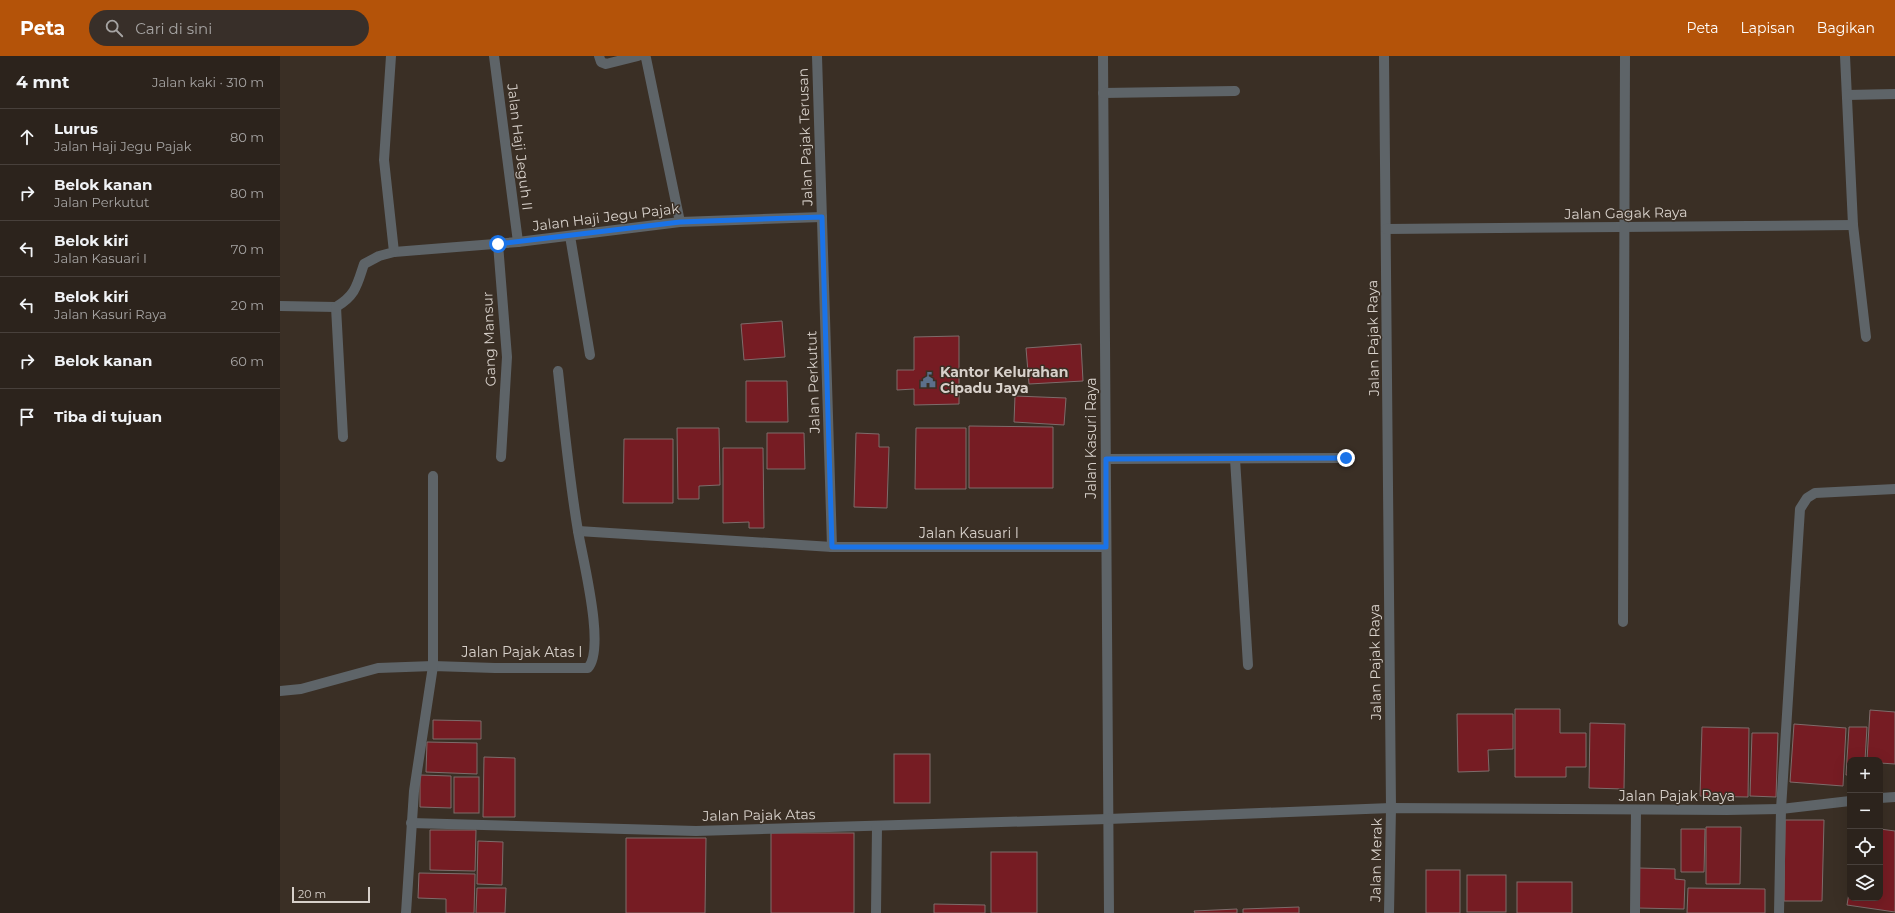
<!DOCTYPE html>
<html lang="id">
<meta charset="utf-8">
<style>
:root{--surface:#2c231c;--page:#382f29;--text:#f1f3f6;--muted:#a6a4a3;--line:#48403b;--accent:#b45309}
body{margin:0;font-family:Montserrat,sans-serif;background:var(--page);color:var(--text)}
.controls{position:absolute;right:12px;bottom:12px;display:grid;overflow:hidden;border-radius:8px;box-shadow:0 4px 16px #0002}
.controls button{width:36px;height:36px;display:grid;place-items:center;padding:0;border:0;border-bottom:1px solid var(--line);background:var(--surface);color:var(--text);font:20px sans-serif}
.scale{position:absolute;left:12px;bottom:10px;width:78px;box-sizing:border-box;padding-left:4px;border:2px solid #d7d0ca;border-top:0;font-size:11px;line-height:14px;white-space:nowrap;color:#d7d0ca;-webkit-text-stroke:3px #3a2f25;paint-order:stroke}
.stop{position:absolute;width:12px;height:12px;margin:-9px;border:3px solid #1a73e8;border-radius:50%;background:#fff}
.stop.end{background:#1a73e8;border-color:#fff;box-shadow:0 1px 4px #0008}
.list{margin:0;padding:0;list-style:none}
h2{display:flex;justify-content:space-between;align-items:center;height:52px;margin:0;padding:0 16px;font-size:17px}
h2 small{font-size:13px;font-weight:400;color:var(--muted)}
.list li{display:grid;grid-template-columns:26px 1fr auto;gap:12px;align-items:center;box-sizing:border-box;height:56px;padding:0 16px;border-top:1px solid var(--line)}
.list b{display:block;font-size:15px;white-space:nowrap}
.list p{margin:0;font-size:13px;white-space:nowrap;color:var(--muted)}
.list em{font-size:13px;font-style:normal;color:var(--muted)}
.icon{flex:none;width:22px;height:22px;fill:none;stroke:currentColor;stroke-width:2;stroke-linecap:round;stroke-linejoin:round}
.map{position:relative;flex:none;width:1615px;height:857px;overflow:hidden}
header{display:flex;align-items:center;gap:24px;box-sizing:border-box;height:56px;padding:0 20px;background:var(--accent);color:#fff}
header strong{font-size:19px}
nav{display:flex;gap:22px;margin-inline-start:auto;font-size:14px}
.search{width:280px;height:36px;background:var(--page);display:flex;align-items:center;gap:10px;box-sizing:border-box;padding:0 14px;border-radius:22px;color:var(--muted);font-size:15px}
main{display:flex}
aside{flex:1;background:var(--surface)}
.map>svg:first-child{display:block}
</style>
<header>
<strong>Peta</strong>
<div class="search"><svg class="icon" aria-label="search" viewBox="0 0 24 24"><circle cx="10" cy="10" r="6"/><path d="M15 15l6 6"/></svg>Cari di sini</div>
<nav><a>Peta</a><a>Lapisan</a><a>Bagikan</a></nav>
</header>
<main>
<aside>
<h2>4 mnt<small>Jalan kaki · 310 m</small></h2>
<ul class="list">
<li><svg class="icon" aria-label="ahead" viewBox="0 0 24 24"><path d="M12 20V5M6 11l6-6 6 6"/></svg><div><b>Lurus</b><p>Jalan Haji Jegu Pajak</p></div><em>80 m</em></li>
<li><svg class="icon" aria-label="right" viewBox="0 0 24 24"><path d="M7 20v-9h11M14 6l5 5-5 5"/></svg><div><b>Belok kanan</b><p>Jalan Perkutut</p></div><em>80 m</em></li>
<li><svg class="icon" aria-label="left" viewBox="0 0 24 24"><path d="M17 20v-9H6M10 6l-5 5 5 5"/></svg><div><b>Belok kiri</b><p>Jalan Kasuari I</p></div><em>70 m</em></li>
<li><svg class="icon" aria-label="left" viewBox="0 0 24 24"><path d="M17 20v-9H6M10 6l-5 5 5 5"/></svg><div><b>Belok kiri</b><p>Jalan Kasuri Raya</p></div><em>20 m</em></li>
<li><svg class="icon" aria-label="right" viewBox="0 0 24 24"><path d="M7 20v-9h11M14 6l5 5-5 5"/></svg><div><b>Belok kanan</b></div><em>60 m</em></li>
<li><svg class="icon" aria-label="arrive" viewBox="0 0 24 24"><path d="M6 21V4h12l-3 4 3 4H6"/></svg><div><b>Tiba di tujuan</b></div></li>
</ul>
</aside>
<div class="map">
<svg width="1615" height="857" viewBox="0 0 1615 857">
<rect width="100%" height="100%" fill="#3a2f25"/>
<g fill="#761c23" stroke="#7e6c6b">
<polygon points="502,265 505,301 464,304 461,268"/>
<polygon points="679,280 679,348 634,349 634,333 617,334 617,314 634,314 634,281"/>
<polygon points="801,288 803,325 749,328 746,292"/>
<polygon points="466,325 507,325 508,366 466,366"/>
<polygon points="735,340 786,342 784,369 734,366"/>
<polygon points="689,370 773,371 773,432 689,432"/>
<polygon points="397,372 439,372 440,429 419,430 419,443 398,443"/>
<polygon points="636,372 686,372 686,433 635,433"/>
<polygon points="487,377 524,377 525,413 487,413"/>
<polygon points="576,377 599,378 599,391 609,391 607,452 574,451"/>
<polygon points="344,383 393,383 393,447 343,447"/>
<polygon points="443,392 483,392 484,472 469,472 469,466 443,467"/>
<polygon points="1235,653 1280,653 1280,677 1306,677 1306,711 1286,711 1286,721 1235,721"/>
<polygon points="1590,654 1615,656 1615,708 1600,707 1600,704 1587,704"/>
<polygon points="1177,658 1233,658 1233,693 1208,694 1209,715 1178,716"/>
<polygon points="153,664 201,665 201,683 153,683"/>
<polygon points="1310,667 1345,668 1344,733 1309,732"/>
<polygon points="1514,668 1566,672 1563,730 1510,726"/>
<polygon points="1422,671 1469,672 1468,741 1420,740"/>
<polygon points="1569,671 1587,671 1585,704 1570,704 1570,719 1566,719"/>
<polygon points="1472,677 1498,677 1496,741 1470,740"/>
<polygon points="147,686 197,687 197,718 146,716"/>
<rect x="614" y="698" width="36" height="49"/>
<polygon points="204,701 235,702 235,761 203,761"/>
<polygon points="140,719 171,720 171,752 140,751"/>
<rect x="174" y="721" width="25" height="36"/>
<polygon points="1505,764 1544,764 1542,845 1504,845"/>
<polygon points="1426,771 1461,771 1460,828 1426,828"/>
<polygon points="1401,773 1425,773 1424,816 1401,816"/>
<polygon points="1600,773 1615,775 1615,856 1567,849 1570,831 1570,842 1600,842"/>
<polygon points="150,774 196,774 195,815 150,814"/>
<rect x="491" y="777" width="83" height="80"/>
<polygon points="346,782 426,782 425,857 346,857"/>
<polygon points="198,785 223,786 222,829 197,828"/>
<rect x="711" y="796" width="46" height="61"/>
<polygon points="1359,812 1395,813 1395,823 1405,824 1404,853 1358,852"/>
<rect x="1146" y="814" width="34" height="43"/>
<polygon points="139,817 195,818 194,857 166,857 166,843 138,842"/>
<rect x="1187" y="819" width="39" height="37"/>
<rect x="1237" y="826" width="55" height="31"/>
<polygon points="197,832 226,832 225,857 196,857"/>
<polygon points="1408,832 1485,833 1485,857 1407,857"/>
<polygon points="654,848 705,849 705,857 654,857"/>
<polygon points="1019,851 1019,857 963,857 963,853"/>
<polygon points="957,853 957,857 915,857 914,855"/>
</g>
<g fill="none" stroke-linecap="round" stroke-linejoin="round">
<g stroke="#5e6468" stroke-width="10">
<polyline points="214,0 238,186"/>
<polyline points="319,0 321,6 326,8 358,0"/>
<polyline points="364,0 366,2 400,166"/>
<polyline points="537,0 552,491"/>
<polyline points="823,0 829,857"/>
<polyline points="1104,0 1111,752 1109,857"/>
<polyline points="1565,0 1573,169 1586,281"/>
<polyline points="823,37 955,35"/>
<polyline points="1567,39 1615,38"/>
<polyline points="1106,173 1573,169"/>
<polyline points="290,180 310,299"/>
<polyline points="218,188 227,301 221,401"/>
<polyline points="114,196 238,186 400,166 542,161"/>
<polyline points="0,250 56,251"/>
<path d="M 56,251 C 76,239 77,229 84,208 L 99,200 L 114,196 L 104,104 L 111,0"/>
<polyline points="56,251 63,381"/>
<polyline points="826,403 1066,402"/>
<polyline points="955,403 968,609"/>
<polyline points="298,475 552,491 826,491"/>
<polyline points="1343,566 1345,0"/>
<path d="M 0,635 L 21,633 L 98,612 L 153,610 L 215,612 L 308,612 C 326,592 302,501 298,475 C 289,422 284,368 278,315"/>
<polyline points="1600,742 1615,741"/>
<polyline points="131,767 416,775 828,763 1111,752 1447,754 1501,753 1570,745"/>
<polyline points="126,857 134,735 153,610 153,420"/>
<polyline points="596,857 597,770"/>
<polyline points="1355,857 1356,754"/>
<polyline points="1499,857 1501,753 1520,453 1527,442 1535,437 1615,433"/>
</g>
</g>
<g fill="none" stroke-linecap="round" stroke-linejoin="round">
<polyline stroke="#1a73e8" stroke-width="5" points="218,188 400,166 542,161 552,491 826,491 826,403 1066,402"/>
</g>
<defs>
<symbol id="civic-bare" viewBox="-9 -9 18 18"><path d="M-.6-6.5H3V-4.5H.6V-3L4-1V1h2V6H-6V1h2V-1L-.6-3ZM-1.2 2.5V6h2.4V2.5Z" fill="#5c6f8a" stroke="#3a2f25" stroke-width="2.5" paint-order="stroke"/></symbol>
</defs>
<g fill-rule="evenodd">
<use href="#civic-bare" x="637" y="313" width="22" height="22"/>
</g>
<g text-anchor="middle" stroke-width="3" stroke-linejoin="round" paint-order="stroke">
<g font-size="14" fill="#d7d0ca" stroke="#3a2f25">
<text transform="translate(525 81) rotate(-92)" y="5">Jalan Pajak Terusan</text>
<text transform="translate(240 91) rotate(83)" y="5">Jalan Haji Jeguh II</text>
<text transform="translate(1346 157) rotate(-1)" y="5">Jalan Gagak Raya</text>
<text transform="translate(326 161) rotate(-7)" y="5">Jalan Haji Jegu Pajak</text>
<text transform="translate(1093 282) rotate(-91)" y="5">Jalan Pajak Raya</text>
<text transform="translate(209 283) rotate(-92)" y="5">Gang Mansur</text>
<text transform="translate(533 326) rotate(-92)" y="5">Jalan Perkutut</text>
<text transform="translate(811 382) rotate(-90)" y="5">Jalan Kasuri Raya</text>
<text x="689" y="482">Jalan Kasuari I</text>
<text x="242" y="601">Jalan Pajak Atas I</text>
<text transform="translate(1095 606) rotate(-91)" y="5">Jalan Pajak Raya</text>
<text x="1397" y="745">Jalan Pajak Raya</text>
<text transform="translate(479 759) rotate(-1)" y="5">Jalan Pajak Atas</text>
<text transform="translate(1096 804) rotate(-89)" y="5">Jalan Merak</text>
</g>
<g font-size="14" font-weight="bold" fill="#d7d0ca" stroke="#3a2f25" text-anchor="start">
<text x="660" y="321">Kantor Kelurahan<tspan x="660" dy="16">Cipadu Jaya</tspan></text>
</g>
</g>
</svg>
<div class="controls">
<button>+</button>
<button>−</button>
<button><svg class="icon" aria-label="locate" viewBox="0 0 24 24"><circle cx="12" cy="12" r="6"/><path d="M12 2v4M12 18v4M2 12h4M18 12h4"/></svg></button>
<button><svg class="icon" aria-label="layers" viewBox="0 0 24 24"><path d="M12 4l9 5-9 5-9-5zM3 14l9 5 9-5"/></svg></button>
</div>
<div class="scale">20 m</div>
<div class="stop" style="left:218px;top:188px"></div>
<div class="stop end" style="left:1066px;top:402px"></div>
</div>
</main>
